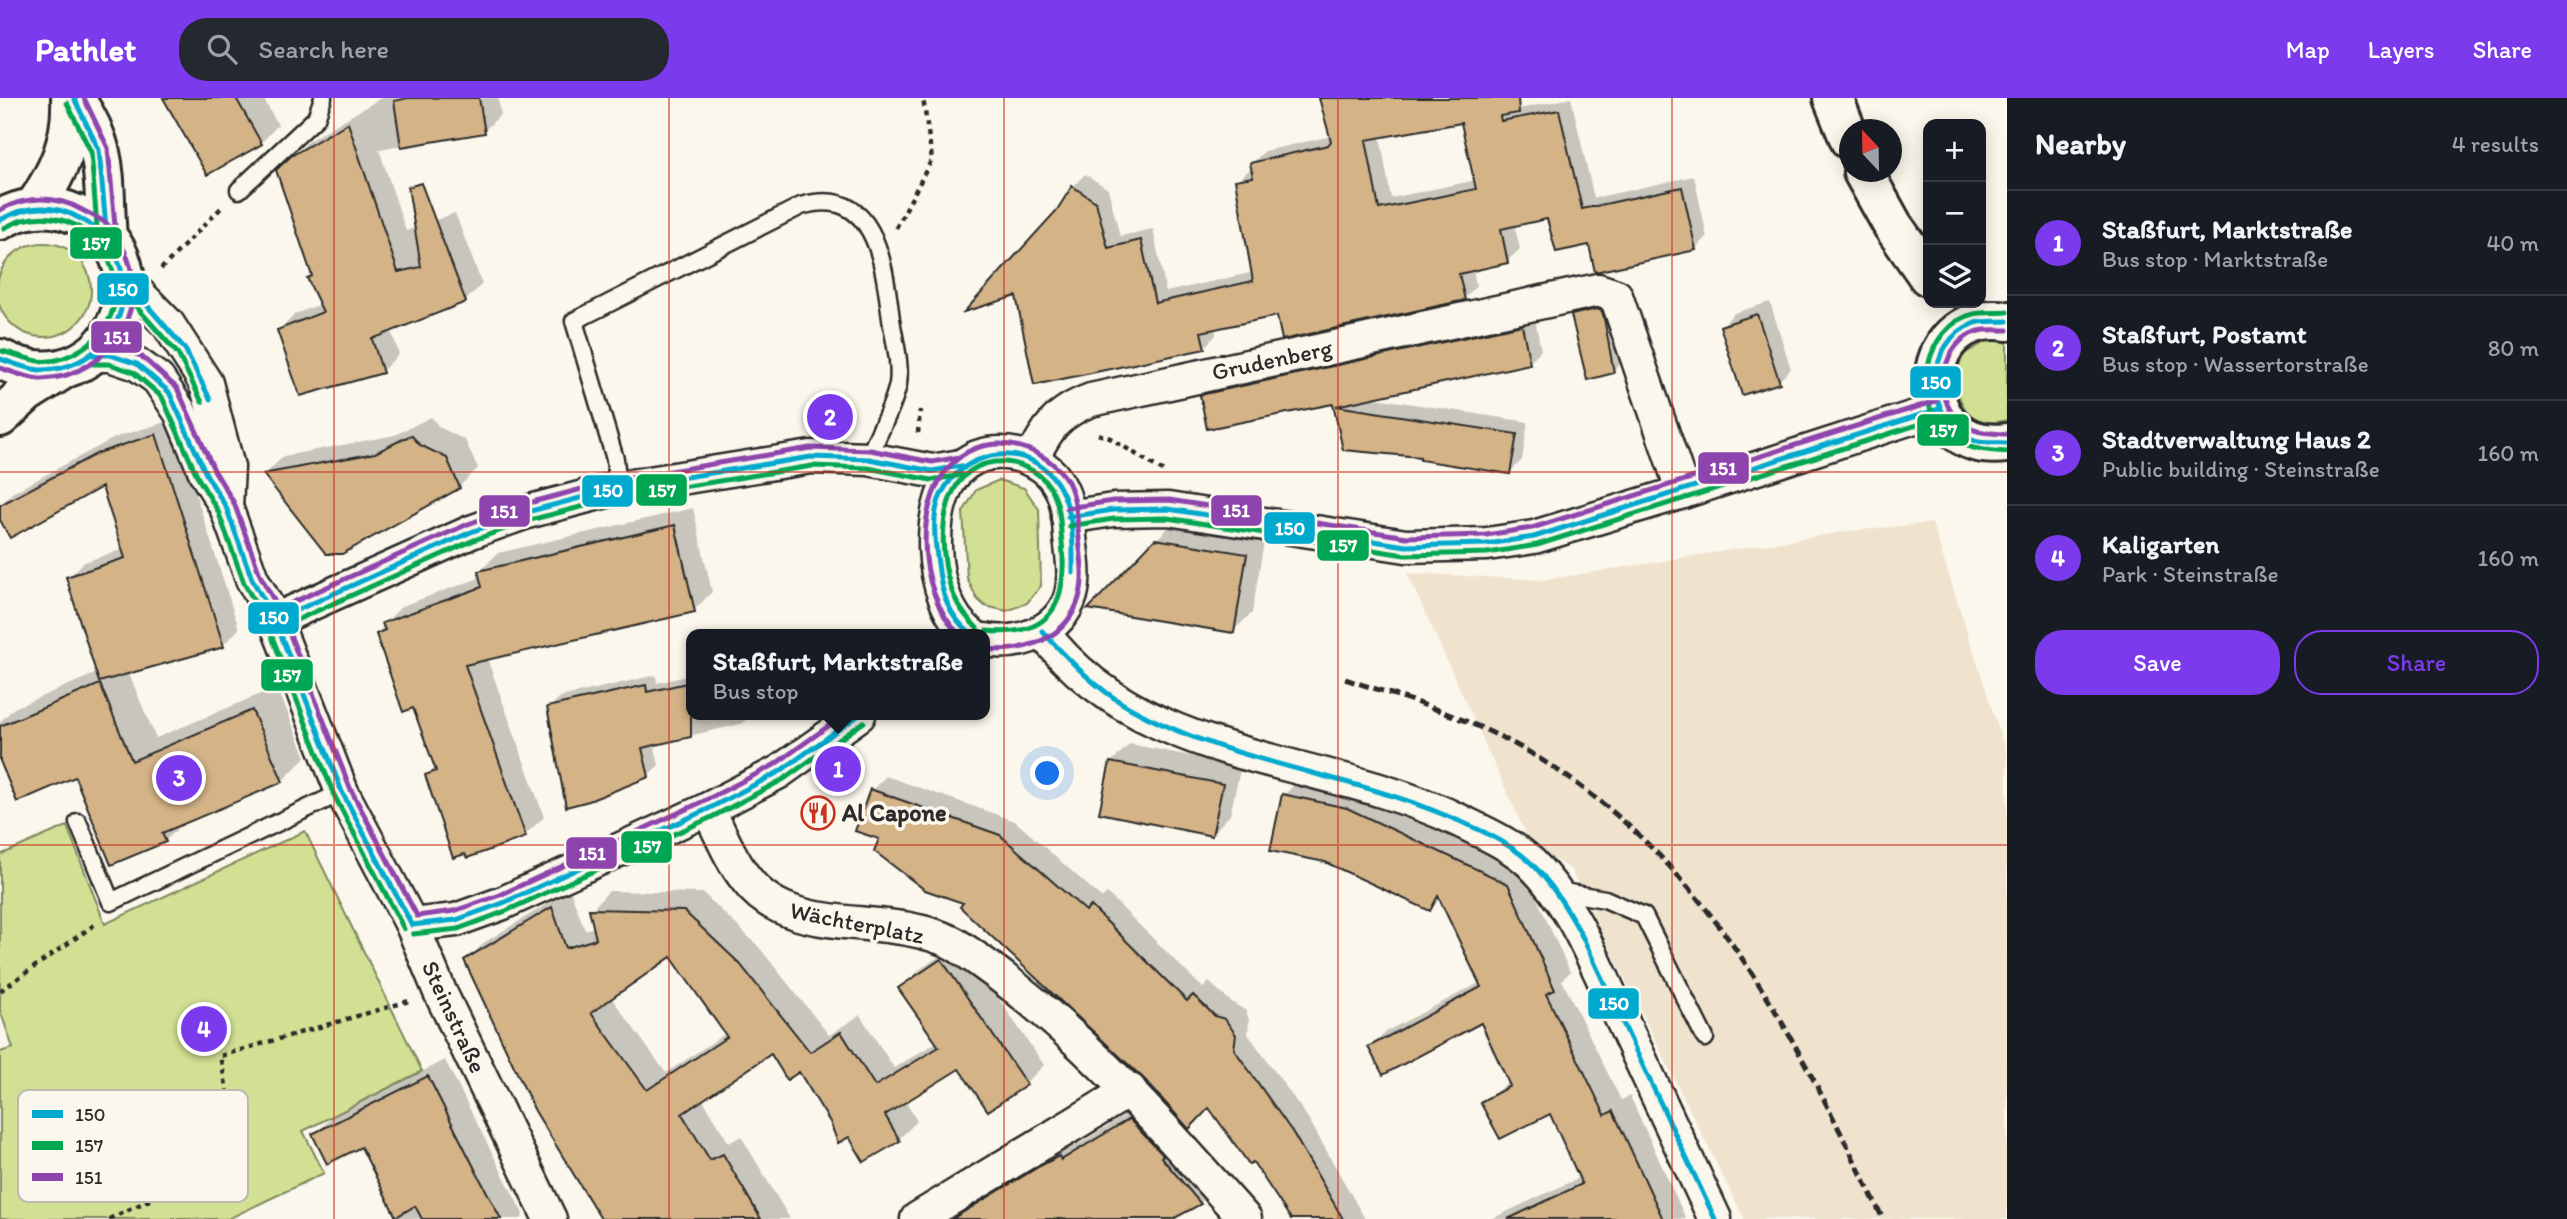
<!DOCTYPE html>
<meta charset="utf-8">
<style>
:root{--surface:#171b24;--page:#242831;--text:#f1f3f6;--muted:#9ea1a6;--line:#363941;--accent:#7c3aed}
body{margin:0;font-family:Itim,sans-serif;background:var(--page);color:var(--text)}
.controls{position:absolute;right:21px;top:21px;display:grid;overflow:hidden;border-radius:14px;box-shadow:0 4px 18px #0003}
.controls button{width:63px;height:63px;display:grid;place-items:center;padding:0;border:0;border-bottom:2px solid var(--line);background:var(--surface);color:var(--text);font:35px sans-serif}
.compass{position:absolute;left:1839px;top:21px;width:63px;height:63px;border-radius:50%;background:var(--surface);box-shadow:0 4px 18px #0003;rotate:338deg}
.you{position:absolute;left:1048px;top:676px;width:24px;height:24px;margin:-18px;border:5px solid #fff;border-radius:50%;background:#1a73e8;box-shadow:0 0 0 10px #1a73e833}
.badge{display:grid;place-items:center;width:46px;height:46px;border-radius:50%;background:var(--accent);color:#fff;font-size:23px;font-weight:700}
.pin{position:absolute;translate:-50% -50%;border:4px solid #fff;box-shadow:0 2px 7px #0006}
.popup{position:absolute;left:686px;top:531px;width:304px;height:91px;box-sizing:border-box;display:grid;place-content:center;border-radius:14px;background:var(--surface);filter:drop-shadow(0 2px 5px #0005);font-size:23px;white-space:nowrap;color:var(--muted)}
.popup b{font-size:26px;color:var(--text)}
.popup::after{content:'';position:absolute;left:50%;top:100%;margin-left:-14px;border:14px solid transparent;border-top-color:var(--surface)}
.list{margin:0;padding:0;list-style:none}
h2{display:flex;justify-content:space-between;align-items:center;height:91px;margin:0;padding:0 28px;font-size:30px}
h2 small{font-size:23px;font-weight:400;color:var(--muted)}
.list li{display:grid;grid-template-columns:46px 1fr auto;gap:21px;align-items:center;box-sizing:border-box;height:105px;padding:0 28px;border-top:2px solid var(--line)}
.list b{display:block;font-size:26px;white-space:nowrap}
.list p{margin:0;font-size:23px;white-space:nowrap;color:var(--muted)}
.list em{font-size:23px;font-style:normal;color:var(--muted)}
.actions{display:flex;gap:14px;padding:21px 28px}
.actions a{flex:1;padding:16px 0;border:2px solid var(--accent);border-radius:28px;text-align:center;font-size:24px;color:var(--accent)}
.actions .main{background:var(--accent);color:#fff}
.icon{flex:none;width:38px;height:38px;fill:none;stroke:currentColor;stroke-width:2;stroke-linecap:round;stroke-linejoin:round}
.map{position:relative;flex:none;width:2007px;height:1121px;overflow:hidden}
header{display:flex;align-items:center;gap:42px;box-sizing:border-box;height:98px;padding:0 35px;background:var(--accent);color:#fff}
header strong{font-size:33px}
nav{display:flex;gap:38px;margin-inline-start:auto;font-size:24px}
.search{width:490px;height:63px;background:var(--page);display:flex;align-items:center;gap:18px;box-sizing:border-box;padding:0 24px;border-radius:28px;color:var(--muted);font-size:26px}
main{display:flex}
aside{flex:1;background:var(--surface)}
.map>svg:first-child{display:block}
</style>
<header>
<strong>Pathlet</strong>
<div class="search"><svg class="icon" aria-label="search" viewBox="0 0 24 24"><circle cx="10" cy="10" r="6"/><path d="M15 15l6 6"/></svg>Search here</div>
<nav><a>Map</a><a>Layers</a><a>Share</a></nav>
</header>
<main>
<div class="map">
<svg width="2007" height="1121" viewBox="0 0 2007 1121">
<rect width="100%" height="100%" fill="#fbf7ec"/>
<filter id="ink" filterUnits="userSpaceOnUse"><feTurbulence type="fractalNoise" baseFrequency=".0143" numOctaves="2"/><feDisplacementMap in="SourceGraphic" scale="14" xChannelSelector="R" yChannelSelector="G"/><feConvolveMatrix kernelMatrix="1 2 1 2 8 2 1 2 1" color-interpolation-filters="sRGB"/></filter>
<g filter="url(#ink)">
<polygon fill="#efe3ce" points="1932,425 2007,657 2007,1121 1744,1121 1571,772 1530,745 1407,475 1544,482 1849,433"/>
<g fill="#d2e093" stroke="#7e865f" stroke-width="2">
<circle cx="44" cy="192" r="47"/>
<path d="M 1989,242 L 2007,243 L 2007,322 C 1963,335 1946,289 1964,256 Z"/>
<polygon points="999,382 1024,390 1039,411 1041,488 1027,505 1007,513 985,508 977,501 967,480 963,414 976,392"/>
<polygon points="67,728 105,826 305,733 422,973 303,1033 324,1075 228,1121 0,1121 0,954 13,950 0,912 0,757"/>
</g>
<g fill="#0003" fill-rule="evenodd">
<polygon points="165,0 263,0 278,27 261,45"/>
<polygon points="381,0 498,0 501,16 484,33 379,51 406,133 455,115 482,186 465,203 391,232 399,256 382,273 301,296 279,233 295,216 321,206 309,180 313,176 278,72 310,42"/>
<path d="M 1320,0 L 1511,0 L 1513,12 L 1571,0 L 1594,100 L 1694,78 L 1707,139 L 1695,151 L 1590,145 L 1549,118 L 1514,126 L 1520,151 L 1507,163 L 1473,171 L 1476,188 L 1464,201 L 1279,216 L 1215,229 L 1216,237 L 1204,250 L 1035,285 L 1058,113 L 1073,89 L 1085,76 L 1108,91 L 1120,138 L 1153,131 L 1166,194 L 1254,174 L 1237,82 L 1253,69 L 1252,65 L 1265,53 L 1331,38 ZM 1462,23 L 1476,82 L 1391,100 L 1380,38 Z"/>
<polygon points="1770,204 1791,271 1779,283 1722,228 1734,215"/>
<polygon points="1584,206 1615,208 1624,262 1613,273 1573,217"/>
<polygon points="1534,216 1541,252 1529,265 1369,299 1528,324 1522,362 1510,374 1422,358 1345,350 1335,304 1202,298 1214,285"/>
<polygon points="431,319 439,329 465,342 478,370 459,389 265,376 284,358 395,337"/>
<polygon points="172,322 239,531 223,547 128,574 156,640 277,589 306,659 282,683 184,724 165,743 76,677 0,659 0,624 14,610 97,575 68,480 84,464 124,451 103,386 0,418 0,407 12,395 116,339"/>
<polygon points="693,410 712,494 694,512 487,560 544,719 525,737 468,758 427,678 436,668 414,608 378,536 384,526 402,508 482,479 480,473 498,455"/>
<polygon points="1175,423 1265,438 1252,515 1233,533 1156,442"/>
<polygon points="656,577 657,585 691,577 691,617 751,617 741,626 654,646 659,667 648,677 549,610 560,599"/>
<polygon points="1130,646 1241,668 1230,717 1212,736 1111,664"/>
<polygon points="886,678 1015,723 1102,800 1107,795 1203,890 1209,884 1230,903 1246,913 1249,922 1248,936 1308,1020 1365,1121 1293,1121 1253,1062 1210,1007 1147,981 966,804 881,740 872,692"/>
<polygon points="1300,681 1364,695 1523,770 1570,874 1562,882 1621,1002 1630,998 1686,1121 1491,1121 1581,1079 1551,1014 1482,1005 1510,983 1482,923 1370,950 1387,933 1481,884 1441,800 1429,811 1284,697"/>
<path d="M 570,792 L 585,832 L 595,829 L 591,812 L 609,793 L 703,795 L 758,848 L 829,937 L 860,917 L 894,970 L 937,944 L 901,890 L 919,872 L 960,844 L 1044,967 L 1025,986 L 960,969 L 905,1003 L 917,1023 L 899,1041 L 849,1036 L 832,1023 L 800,972 L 771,954 L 702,1000 L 729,1045 L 741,1038 L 790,1121 L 603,1121 L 466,862 L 485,844 ZM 672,857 L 726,935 L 666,975 L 611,899 Z"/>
<polygon points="445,962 523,1116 522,1121 399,1121 362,1047 314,1037 331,1020"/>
<polygon points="1148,1003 1218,1087 1200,1105 1169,1121 938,1121 1077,1040 1080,1045"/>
</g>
<g fill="#d4b387" stroke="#2b2b2b" stroke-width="2" fill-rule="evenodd">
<polygon points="163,0 236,0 262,46 207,77"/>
<polygon points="408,0 479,0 485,35 401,49 394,3"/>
<path d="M 1319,0 L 1518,0 L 1519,15 L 1500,18 L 1501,23 L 1559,12 L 1582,111 L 1682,89 L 1696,152 L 1595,174 L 1589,147 L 1556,154 L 1547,121 L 1501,131 L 1508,165 L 1459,176 L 1465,202 L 1282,242 L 1277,218 L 1201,234 L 1205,251 L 1034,287 L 1016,198 L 964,214 L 1057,112 L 1072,88 L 1096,104 L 1108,150 L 1141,142 L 1155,205 L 1253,183 L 1235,82 L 1253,79 L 1250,65 L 1328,47 L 1331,43 ZM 1461,25 L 1476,91 L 1379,111 L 1366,42 Z"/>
<polygon points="348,25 398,174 421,169 408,89 421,85 466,204 372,241 383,275 300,298 277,232 323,214 307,180 312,178 276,72 291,58"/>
<polygon points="1597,211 1602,213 1604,220 1614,275 1587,282 1571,217"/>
<polygon points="1757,216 1780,285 1742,297 1720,228"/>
<polygon points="1522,227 1530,266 1336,308 1517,336 1510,376 1420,362 1420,359 1343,352 1333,306 1207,331 1200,297"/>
<polygon points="156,336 224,549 99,584 66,479 125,460 102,389 10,440 0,422 0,407 98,355"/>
<polygon points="411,337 420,347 447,360 460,390 342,456 326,456 263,376 375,355"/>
<polygon points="675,427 695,514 465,567 526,739 467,760 465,756 453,760 425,677 436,673 413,610 403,614 376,536 385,532 382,525 482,489 478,473"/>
<polygon points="1155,441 1247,456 1234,535 1088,511"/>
<polygon points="691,584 691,639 642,650 649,679 589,703 566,709 547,609 646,587 647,594"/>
<polygon points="100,586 132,663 252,612 283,684 162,735 166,744 111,767 75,679 17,704 0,663 0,628"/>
<polygon points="1110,664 1223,686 1212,738 1099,715"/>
<polygon points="870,691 1000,737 1086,813 1091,808 1187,903 1193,897 1215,918 1225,921 1236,937 1234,951 1293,1035 1343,1121 1291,1121 1253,1064 1249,1066 1209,1010 1189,1031 1145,982 960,809 963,805 925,792 874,753 879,741 855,733"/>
<polygon points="1282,696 1347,710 1508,786 1555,892 1546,896 1605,1017 1613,1013 1663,1121 1508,1121 1582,1086 1550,1016 1500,1041 1480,1004 1510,988 1481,925 1383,977 1368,949 1481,889 1438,798 1430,813 1325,764 1270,753"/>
<path d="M 552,809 L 566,850 L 596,841 L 589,811 L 684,813 L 740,866 L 810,954 L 841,934 L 875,988 L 939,949 L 898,890 L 941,861 L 1027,987 L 988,1013 L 959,971 L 885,1017 L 900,1043 L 864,1064 L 849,1039 L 838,1045 L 830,1024 L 799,974 L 787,982 L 771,956 L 682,1016 L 710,1062 L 723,1056 L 761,1121 L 601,1121 L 535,1013 L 464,862 ZM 671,859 L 727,939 L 647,992 L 591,915 Z"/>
<polygon points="428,978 478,1077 501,1121 422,1121 415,1108 396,1119 361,1049 327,1066 312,1036"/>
<polygon points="1129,1021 1163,1057 1161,1059 1201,1106 1173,1121 952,1121 1040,1068 1059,1058 1061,1062"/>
</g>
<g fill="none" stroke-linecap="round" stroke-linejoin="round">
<defs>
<g id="lane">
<polyline points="239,92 316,20 323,0"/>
<path d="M 618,390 L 615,361 L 574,223 L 801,108 C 877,86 884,168 891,221 C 894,241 901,265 898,286 C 893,312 876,336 869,361"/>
<polyline points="78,724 111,804 342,694"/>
<polyline points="1557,793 1605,801 1644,818 1705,940"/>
</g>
<g id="street">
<polyline points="125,182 168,226 206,285 228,369 226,409"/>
<polyline points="93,257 110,257 137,266 158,281 180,314 206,376 226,409 252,481 275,522 342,694 412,827 440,894 550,1121"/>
<path d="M 1031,362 C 1048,330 1056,315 1091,302 L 1598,192 L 1616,198 L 1683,394"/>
<polyline points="1068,419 1113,412 1168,411 1406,448 1487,446 1534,439 1683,394 1939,311"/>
<polyline points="275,522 471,434 527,414 618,390 811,359 869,361 932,373 961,368"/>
<path d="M 1042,533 C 1140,666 1321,656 1458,722 C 1483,734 1511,746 1531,765 C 1574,807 1595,866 1621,920 C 1652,987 1684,1054 1715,1121"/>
<path d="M 971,536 C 927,507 921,395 966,365 C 995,345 1042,356 1059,387 C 1068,402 1069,421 1070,439 C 1072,458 1076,478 1071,497 C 1060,534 1019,548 985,542"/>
<path d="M 708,711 C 720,734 730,761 746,781 C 778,825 837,822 887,828 C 908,830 939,836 958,848 C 1069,921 1157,1022 1245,1121"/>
<polyline points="412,827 456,822 503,805 708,711 779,674 859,617"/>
<polyline points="917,1121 1130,992"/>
</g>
<g id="secondary">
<path d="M 74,0 C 111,53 102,81 107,140"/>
<polyline points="1833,0 1850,42"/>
<polyline points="1863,74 1893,128 1928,178"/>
<path d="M 34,110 C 58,75 73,43 71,0"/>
<path d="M 0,122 C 19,110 45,106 67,113 C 179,151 113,317 0,261"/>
<path d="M 2007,223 C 1911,209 1909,358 2007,345"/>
<polyline points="0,319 26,295 65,270"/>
</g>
</defs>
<use href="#lane" stroke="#2b2b2b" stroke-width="21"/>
<use href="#street" stroke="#2b2b2b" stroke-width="37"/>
<use href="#secondary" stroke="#2b2b2b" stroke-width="44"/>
<g stroke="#2b2b2b" stroke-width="4.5" stroke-dasharray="5 5" stroke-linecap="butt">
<polyline points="896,130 932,61 923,0"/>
<polyline points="161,171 221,110"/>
<polyline points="918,335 920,312"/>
<polyline points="1098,336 1110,340 1166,375"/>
<polyline points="0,893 97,825"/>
<polyline points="109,1121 241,1059 220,958 409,903"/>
</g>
<use href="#lane" stroke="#fbf7ec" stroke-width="16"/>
<use href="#street" stroke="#fbf7ec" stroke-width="32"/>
<use href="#secondary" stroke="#fbf7ec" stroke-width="38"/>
<path stroke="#2b2b2b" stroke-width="5" stroke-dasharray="10 5" stroke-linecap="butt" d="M 1345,581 C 1414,603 1485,625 1545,664 C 1719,775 1796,943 1883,1121"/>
<defs>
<g id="bus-1">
<polyline points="74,0 99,52 107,140"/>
<path d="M 0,122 C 27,107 55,106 81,121 C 156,164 125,271 42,272 C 29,272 13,265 0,261"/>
<polyline points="125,182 185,251 210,301"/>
<path d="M 2007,223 C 1997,224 1984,222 1975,225 C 1923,243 1922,325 1975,343 C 1984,346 1997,344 2007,345"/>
<polyline points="93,257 110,257 137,266 169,294 206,376 226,409 252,481 275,522 342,694 412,827"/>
<polyline points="1068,419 1113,412 1168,411 1406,448 1487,446 1534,439 1939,311"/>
<polyline points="275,522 471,434 527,414 618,390 811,359 869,361 932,373 961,368"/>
<path d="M 1042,533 C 1069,562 1095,590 1130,610 C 1226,664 1341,674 1442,716 C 1472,728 1506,742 1530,764 C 1552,785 1568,812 1582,838 L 1715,1121"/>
<path d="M 971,536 C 948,518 941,493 938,466 C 935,444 931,417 941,397 C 965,346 1040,341 1063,396 C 1074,420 1073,449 1073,475"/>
<polyline points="412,827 456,822 503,805 708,711 779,674 859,617"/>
</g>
<g id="bus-2">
<polyline points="67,5 91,54 98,141"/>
<polyline points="118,188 178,256 202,304"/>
<path d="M 2,253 C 14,256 26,261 38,263 C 54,265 71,258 83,250 C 160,198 87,84 4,130"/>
<polyline points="93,266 109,266 133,274 162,299 198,380 218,413 244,485 267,526 334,697 404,831"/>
<path d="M 2006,354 C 1985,352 1963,352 1946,336 C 1911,302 1924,228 1974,216 C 1984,214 1996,215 2007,214"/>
<polyline points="1069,428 1114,421 1167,420 1405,457 1487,455 1537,447 1942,319"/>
<polyline points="279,530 474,442 530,422 620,399 812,368 868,370 931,382 962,377"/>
<path d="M 977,530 C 968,521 960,512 955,500 C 938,464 935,389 977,369 C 1005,356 1042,369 1054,397 C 1061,412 1060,429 1062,444 C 1068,504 1053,540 986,533"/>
<polyline points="413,836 458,831 506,813 712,719 784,681 864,624"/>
</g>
<g id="bus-3">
<polyline points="84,0 108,50 116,139"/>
<path d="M 0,112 C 26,98 56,97 82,112 C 90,116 99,120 106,125 C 111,129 114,137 118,142 C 159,202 111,279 42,281 C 29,281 13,274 0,270"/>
<path d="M 2007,232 C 1998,232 1988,231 1979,233 C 1942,242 1931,300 1960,324 C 1974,336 1990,335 2007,336"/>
<polyline points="93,248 112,248 141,258 177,290 214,372 234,405 260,477 283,519 350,690 417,818 454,813 500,797 704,703 774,667 844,617"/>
<polyline points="1067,410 1113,403 1169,402 1407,439 1486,437 1532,430 1936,303"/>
<polyline points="271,514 468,426 525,406 616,382 810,350 870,352 932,364 960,359"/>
<path d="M 959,536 C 917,496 910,395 961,358 C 996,333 1048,350 1068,384 C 1077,402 1077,422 1079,441 C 1081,460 1085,481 1079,500 C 1067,541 1024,555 985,551"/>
</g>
</defs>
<use href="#bus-1" stroke="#fbf7ec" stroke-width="10"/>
<use href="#bus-2" stroke="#fbf7ec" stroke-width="10"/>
<use href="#bus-3" stroke="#fbf7ec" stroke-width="10"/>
<use href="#bus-1" stroke="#00a9ce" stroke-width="5"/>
<use href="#bus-2" stroke="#00a651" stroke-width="5"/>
<use href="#bus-3" stroke="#8e44ad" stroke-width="5"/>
</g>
</g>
<path fill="none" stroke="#c8321e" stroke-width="2" stroke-opacity="0.55" d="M 334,0 L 334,1121M 669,0 L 669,1121M 1004,0 L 1004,1121M 1338,0 L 1338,1121M 1672,0 L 1672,1121M 0,374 L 2007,374M 0,747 L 2007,747"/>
<defs>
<symbol id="restaurant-ring" viewBox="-11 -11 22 22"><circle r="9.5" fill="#fbf7ec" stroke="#c8321e" stroke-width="1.5"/><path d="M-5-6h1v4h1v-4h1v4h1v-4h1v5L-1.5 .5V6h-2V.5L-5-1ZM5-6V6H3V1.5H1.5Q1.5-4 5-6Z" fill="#c8321e"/></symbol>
</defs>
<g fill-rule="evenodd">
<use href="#restaurant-ring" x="799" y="696" width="38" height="38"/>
</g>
<g text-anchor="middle" stroke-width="7" stroke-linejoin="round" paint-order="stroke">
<g font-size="24" fill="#2b2b2b" stroke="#fbf7ec">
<text transform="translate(1272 262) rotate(-12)" y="8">Grudenberg</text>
<text transform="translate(857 825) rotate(11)" y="8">Wächterplatz</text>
<text transform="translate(454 919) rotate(65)" y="8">Steinstraße</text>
</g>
<g font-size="24" font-weight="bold" fill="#2b2b2b" stroke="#fbf7ec" text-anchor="start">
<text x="842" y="723">Al Capone</text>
</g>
</g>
<rect x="18" y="992" width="230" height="112" rx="10" fill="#fbf7ec" stroke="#bdbab2" stroke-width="2"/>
<rect x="32" y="1012" width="31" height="8" fill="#00a9ce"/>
<rect x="32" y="1043" width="31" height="9" fill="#00a651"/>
<rect x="32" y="1075" width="31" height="8" fill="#8e44ad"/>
<g font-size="19" fill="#2b2b2b">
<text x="75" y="1023">150</text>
<text x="75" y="1054">157</text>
<text x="75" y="1086">151</text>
</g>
<g stroke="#fbf7ec" stroke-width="2.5">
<rect x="69" y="128" width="54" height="34" rx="7" fill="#00a651"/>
<rect x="96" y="174" width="54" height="34" rx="7" fill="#00a9ce"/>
<rect x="90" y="222" width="53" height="34" rx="7" fill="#8e44ad"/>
<rect x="1909" y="267" width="53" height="34" rx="7" fill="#00a9ce"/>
<rect x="1916" y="315" width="54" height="34" rx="7" fill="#00a651"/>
<rect x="1697" y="353" width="53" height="34" rx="7" fill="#8e44ad"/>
<rect x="635" y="375" width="53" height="34" rx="7" fill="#00a651"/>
<rect x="581" y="376" width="53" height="34" rx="7" fill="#00a9ce"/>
<rect x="1210" y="396" width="53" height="33" rx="7" fill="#8e44ad"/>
<rect x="478" y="396" width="53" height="34" rx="7" fill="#8e44ad"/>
<rect x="1263" y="413" width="53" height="34" rx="7" fill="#00a9ce"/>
<rect x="1316" y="431" width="54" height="33" rx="7" fill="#00a651"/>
<rect x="247" y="503" width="53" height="34" rx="7" fill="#00a9ce"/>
<rect x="260" y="560" width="54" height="34" rx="7" fill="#00a651"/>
<rect x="620" y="732" width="53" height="34" rx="7" fill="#00a651"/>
<rect x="565" y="738" width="53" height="34" rx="7" fill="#8e44ad"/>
<rect x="1587" y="889" width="53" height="33" rx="7" fill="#00a9ce"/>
</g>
<g font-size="19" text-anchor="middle" font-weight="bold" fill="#fff">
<text x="96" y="152">157</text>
<text x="123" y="198">150</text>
<text x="117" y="246">151</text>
<text x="1936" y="291">150</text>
<text x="1943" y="339">157</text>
<text x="1723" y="377">151</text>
<text x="662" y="399">157</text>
<text x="608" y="399">150</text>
<text x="1236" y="419">151</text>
<text x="504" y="420">151</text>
<text x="1290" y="437">150</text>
<text x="1343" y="454">157</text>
<text x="274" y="526">150</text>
<text x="287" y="584">157</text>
<text x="647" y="755">157</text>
<text x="592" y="762">151</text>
<text x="1614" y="912">150</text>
</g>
</svg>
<div class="controls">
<button>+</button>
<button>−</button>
<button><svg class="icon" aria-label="layers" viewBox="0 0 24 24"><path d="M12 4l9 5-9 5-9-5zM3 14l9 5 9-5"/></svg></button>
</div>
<svg class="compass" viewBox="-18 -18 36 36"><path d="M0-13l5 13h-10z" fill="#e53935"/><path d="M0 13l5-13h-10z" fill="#9ea1a6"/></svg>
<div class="you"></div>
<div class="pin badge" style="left:838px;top:671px">1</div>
<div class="popup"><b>Staßfurt, Marktstraße</b>Bus stop</div>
<div class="pin badge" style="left:830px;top:319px">2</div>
<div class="pin badge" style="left:179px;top:680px">3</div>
<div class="pin badge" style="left:204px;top:931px">4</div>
</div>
<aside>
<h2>Nearby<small>4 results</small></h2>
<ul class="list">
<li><span class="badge">1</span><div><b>Staßfurt, Marktstraße</b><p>Bus stop · Marktstraße</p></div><em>40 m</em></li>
<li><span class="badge">2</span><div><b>Staßfurt, Postamt</b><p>Bus stop · Wassertorstraße</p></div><em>80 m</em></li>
<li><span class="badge">3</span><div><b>Stadtverwaltung Haus 2</b><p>Public building · Steinstraße</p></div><em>160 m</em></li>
<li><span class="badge">4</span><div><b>Kaligarten</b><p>Park · Steinstraße</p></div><em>160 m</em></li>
</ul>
<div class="actions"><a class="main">Save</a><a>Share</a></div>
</aside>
</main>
